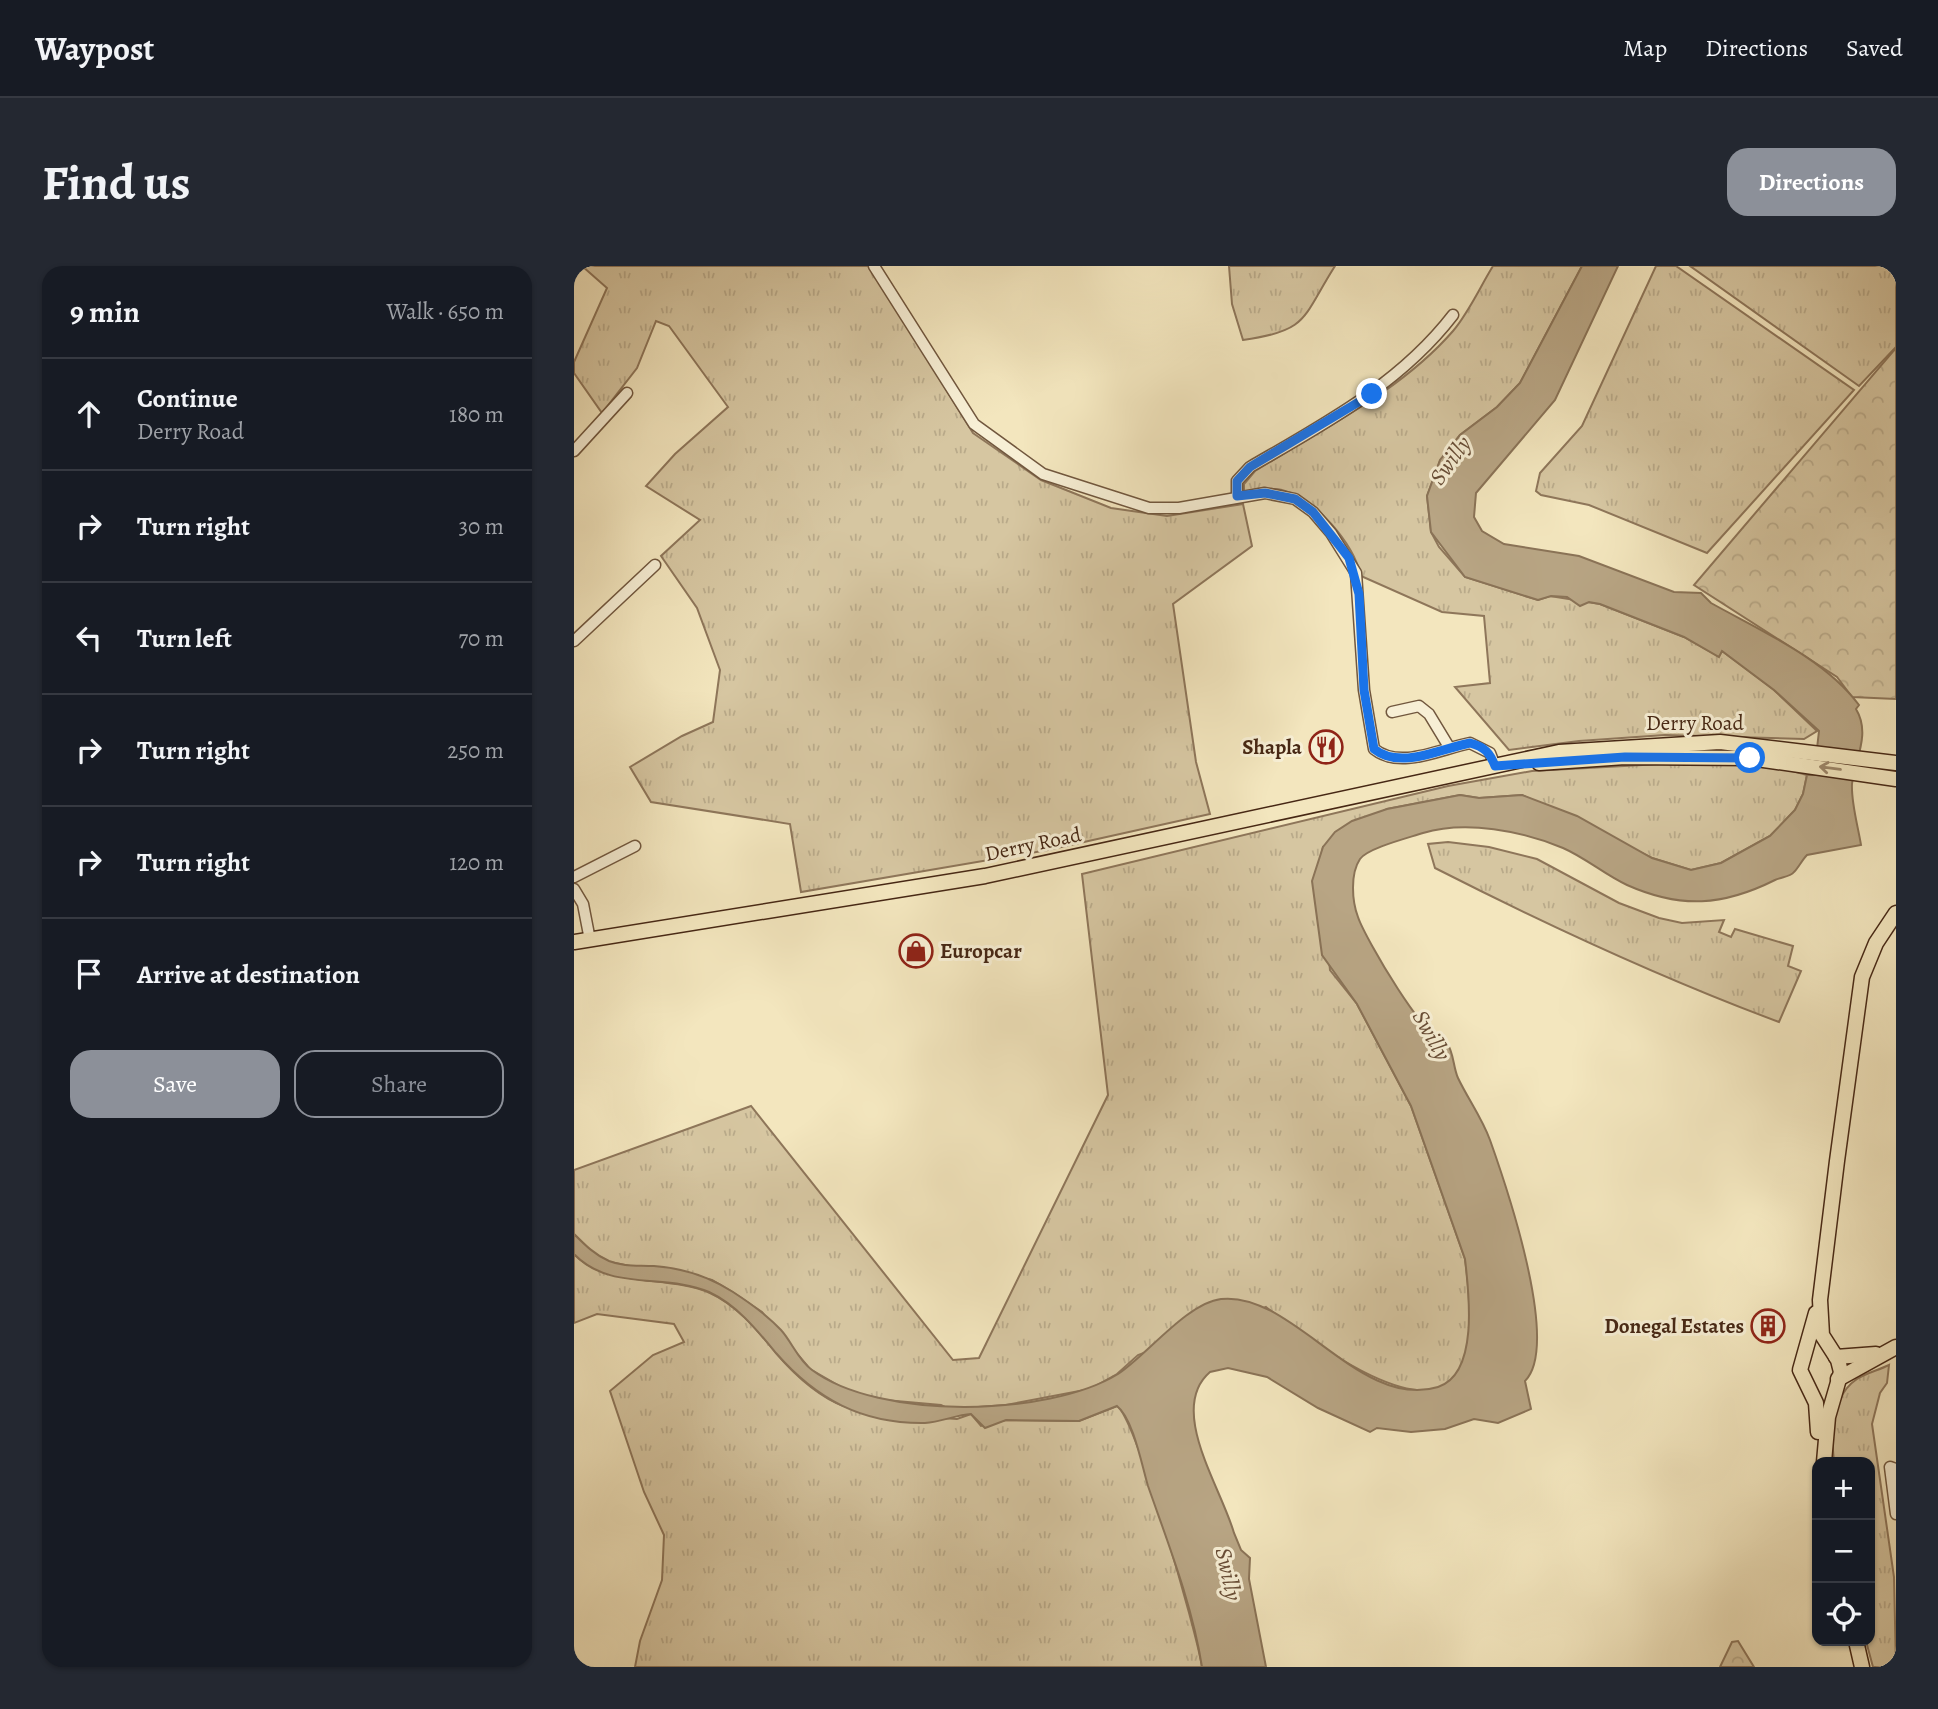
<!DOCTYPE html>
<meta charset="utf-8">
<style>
:root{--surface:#171b24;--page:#242831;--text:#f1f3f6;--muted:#9ea1a6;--line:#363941;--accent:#8c9099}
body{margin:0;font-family:Alegreya,serif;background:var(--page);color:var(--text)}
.controls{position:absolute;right:21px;bottom:21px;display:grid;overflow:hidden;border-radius:14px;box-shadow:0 2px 5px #0004}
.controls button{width:63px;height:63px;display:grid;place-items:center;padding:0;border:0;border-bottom:2px solid var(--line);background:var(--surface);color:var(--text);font:35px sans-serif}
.stop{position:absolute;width:21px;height:21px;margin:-16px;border:5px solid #1a73e8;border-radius:50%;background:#fff}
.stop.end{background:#1a73e8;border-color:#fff;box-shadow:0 2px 7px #0008}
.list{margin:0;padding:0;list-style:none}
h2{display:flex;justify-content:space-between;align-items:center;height:91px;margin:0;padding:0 28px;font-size:30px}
h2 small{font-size:23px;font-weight:400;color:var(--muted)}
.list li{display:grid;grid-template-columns:46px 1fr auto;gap:21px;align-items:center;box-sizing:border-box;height:112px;padding:0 28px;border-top:2px solid var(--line)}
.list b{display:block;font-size:26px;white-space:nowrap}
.list p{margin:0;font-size:23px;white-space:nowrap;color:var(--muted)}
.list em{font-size:23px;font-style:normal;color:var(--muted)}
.actions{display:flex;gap:14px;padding:21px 28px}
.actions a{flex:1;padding:16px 0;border:2px solid var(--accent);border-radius:21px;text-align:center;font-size:24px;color:var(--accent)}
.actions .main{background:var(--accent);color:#fff}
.icon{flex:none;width:38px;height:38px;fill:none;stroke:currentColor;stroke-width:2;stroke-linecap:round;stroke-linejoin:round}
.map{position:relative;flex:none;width:1322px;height:1401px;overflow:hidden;border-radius:21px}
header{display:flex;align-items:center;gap:42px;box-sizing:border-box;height:98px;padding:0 35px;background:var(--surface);border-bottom:2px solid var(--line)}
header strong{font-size:33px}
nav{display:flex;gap:38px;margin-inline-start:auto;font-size:24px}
.intro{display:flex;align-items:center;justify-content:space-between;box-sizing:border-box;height:168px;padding:0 42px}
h1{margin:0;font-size:49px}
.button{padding:18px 32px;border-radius:21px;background:var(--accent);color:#fff;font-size:24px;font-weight:700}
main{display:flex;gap:42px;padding:0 42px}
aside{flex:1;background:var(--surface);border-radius:21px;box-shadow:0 2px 5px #0004}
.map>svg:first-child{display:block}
</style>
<header>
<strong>Waypost</strong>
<nav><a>Map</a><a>Directions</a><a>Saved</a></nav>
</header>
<div class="intro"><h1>Find us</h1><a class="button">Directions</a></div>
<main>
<aside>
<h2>9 min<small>Walk · 650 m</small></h2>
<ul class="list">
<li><svg class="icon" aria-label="ahead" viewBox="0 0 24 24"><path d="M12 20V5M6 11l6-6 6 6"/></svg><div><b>Continue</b><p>Derry Road</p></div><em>180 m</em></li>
<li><svg class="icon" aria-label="right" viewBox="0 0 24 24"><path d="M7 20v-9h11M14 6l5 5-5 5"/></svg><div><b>Turn right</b></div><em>30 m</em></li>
<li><svg class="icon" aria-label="left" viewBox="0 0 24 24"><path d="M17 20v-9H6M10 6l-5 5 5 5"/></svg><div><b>Turn left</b></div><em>70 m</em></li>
<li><svg class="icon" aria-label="right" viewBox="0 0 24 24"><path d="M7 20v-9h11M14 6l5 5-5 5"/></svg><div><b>Turn right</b></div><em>250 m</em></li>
<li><svg class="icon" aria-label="right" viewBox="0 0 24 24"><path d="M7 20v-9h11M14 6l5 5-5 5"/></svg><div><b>Turn right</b></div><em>120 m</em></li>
<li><svg class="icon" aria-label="arrive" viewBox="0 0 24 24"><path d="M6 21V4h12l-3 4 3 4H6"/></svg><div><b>Arrive at destination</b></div></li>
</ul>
<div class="actions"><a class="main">Save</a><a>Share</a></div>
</aside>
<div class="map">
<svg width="1322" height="1401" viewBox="0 0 1322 1401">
<defs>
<pattern id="grass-tufts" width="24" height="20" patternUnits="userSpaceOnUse" patternTransform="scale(1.75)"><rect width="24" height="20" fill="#d6c6a1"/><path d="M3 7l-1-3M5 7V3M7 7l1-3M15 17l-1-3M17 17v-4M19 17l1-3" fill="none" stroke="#b9aa8a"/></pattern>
<pattern id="forest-crowns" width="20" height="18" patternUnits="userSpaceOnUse" patternTransform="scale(1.75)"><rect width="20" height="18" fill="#d6c6a1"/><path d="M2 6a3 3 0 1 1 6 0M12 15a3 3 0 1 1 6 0" fill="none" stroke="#b9aa8a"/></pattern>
</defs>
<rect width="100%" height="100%" fill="#f3e6be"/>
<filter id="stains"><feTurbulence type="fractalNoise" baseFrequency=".00286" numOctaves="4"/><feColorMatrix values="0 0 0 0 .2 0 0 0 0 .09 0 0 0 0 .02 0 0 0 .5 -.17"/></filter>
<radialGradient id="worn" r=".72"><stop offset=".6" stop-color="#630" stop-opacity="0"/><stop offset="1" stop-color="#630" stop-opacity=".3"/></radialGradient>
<g fill="url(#grass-tufts)" stroke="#8e765a" stroke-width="2">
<polygon points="8,0 296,0 399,167 467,214 537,242 593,250 669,238 678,280 599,338 622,496 636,548 474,584 227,626 216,558 77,536 56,501 108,470 139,456 146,404 123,342 87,290 126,254 72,220 101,188 154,141 95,60 82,55 63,102 28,147 0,107 0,96 33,22"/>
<path d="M 655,0 L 761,0 C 728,52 735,65 669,74 L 658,38 Z"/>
<path d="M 919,0 L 1008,0 L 946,117 L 923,141 L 886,169 L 866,195 L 853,230 L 857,266 L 865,281 L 891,311 L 964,334 L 976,330 L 1026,338 L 1110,371 L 1144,390 L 1148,385 L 1200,424 L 1243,465 L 1230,473 L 1091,469 L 1005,475 L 935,484 L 881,421 L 916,417 L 910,350 L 868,346 L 787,310 C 779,277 742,233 708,224 C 698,221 682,225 670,226 L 670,218 L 681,205 C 748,163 827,125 879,65 C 895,46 906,21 919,0 Z"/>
<polygon points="1082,0 1102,0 1280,124 1133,287 1015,239 967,229 962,225 966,207 1008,160"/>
<polygon points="1116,0 1322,0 1322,81 1285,120"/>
<path d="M 1124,496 L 1211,503 L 1233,509 L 1229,528 L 1221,544 L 1196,570 L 1147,597 L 1117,604 L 1078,592 L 948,529 L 905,532 L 886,529 L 813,543 L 749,581 L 746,594 L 756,704 L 783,738 L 837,840 L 891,993 C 895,1023 900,1078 886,1104 C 852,1167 726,1066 692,1041 L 564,1089 L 543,1108 L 516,1123 L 432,1139 L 375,1143 L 367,1139 L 311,1134 L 276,1126 L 236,1103 L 188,1046 L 157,1025 L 138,1014 L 76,1000 L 56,1000 L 36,996 L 18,986 L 0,968 L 0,904 L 177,840 L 379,1094 L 405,1092 L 534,829 L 508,608 L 874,520 L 958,505 Z"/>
<path d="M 874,576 L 915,581 L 963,593 L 1045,637 L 1085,652 L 1108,657 L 1150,654 L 1145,666 L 1157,671 L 1161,663 L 1219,680 L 1214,700 L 1227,705 L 1205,756 C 1087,712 973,659 861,602 L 854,578 Z"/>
<path d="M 0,988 C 32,1022 95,1009 136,1027 C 163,1039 183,1064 202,1087 C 263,1158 297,1147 383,1153 L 397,1148 L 407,1160 L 432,1154 L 505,1155 L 543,1140 C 562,1153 623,1367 628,1401 L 61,1401 L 66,1375 L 88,1314 L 90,1269 L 70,1226 L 36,1125 L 79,1089 L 110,1076 L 100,1058 L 23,1048 L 0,1057 Z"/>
<path d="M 1315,1099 L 1313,1117 L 1306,1127 L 1298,1158 L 1320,1311 L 1322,1401 L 1299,1401 L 1292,1375 L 1296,1375 L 1296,1196 L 1260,1196 C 1257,1169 1257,1130 1283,1113 C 1292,1107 1305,1104 1315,1099 Z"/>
</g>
<g fill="url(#forest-crowns)" stroke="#8e765a" stroke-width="2">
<polygon points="1322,82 1322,433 1278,431 1263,411 1120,319"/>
<polygon points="1164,1375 1180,1401 1146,1401 1158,1376"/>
</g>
<path fill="#b8a584" stroke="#8a7357" stroke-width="2" d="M 1008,0 L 1044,0 L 981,134 L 902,227 L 900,251 L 908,265 L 930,278 L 1005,290 L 1100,326 L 1127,327 L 1137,337 C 1187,365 1250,392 1285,439 L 1282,443 C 1297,468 1281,493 1278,518 C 1277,537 1284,560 1287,579 L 1233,589 C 1228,594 1225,601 1220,606 C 1216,611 1207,611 1201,614 C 1149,640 1107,643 1053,619 C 1031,609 1012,592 989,582 C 948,565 892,554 849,567 C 834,572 794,582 786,593 C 776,608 778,635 784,651 C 791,672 854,780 873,777 C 880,787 879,801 884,812 C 894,833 908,852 916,874 C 932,919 987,1079 951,1115 L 957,1143 L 924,1157 L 900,1153 L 871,1163 L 837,1166 L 803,1162 L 796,1166 L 744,1142 L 693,1111 L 654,1102 L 636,1106 C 593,1143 647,1221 660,1267 L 667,1284 L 676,1292 L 675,1313 L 692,1401 L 628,1401 C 618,1338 595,1280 574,1220 C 568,1200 559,1152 543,1140 L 505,1155 L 432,1154 L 411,1162 L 397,1148 C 382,1149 367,1156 351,1157 C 288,1158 242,1133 202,1087 C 183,1064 163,1039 135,1026 C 92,1007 36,1026 0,988 L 0,968 C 11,979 21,989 35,995 C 50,1001 64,999 80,1000 C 109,1002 134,1010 159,1026 C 176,1037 193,1049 207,1064 C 218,1076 224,1094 238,1104 C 305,1154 474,1151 544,1108 C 572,1090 613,1037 647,1033 C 719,1025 786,1145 864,1121 C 905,1108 895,1027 891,993 L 837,840 L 783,738 L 748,689 L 738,615 L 749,581 L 761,566 L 778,555 L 813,543 L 886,529 L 905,532 L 948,529 L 1003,550 L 1078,592 L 1117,604 L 1147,597 L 1196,570 L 1221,544 L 1229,528 L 1233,509 L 1240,509 L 1245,465 L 1200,424 L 1148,385 L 1145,391 L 1110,371 L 1026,338 L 1015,336 L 1006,340 L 993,331 L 977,330 L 964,334 L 891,311 L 857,266 L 853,230 L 866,194 L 886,169 L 923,141 L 946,117 Z"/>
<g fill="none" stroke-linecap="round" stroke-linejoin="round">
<defs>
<g id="minor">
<path d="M 300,0 L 400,158 L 469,208 L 575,242 L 605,242 L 691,227 L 721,233 L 739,246 L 757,267 L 782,307 L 790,424 L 800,483 C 826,504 866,483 896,477 L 916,487 L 921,500"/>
<polyline points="0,185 53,127"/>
<path d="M 663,230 L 663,215 L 676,201 C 750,158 826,118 879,49"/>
<polyline points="0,375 81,299"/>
<polyline points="818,446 845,440 855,448 875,481"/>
<polyline points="0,611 61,580"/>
<polyline points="0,623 9,638 16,674"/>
<polyline points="1322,1203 1316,1201 1322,1248"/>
</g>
<g id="major">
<polyline points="965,497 1051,491 1176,492 1322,513"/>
<polyline points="0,676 411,610 985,486 1146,476 1322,497"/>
<polyline points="1242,1047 1226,1104 1242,1137 1244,1166"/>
<polyline points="1262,1091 1302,1088"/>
<polyline points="1264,1113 1322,1081"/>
<polyline points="1250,1196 1254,1151 1267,1106 1264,1094 1248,1069 1246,1034 1263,895 1288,711 1302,677 1322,647"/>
<polyline points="1282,1375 1288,1401"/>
</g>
</defs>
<use href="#minor" stroke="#71573e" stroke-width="13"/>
<use href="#major" stroke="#462714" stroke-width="17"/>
<use href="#minor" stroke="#f7efd5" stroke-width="10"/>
<use href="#major" stroke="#f3e6be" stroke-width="14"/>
</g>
<defs><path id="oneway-shaft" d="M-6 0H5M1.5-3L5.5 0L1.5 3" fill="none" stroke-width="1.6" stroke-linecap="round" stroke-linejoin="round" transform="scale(1.75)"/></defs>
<use stroke="#9c8669" href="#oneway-shaft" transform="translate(1256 502) rotate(-172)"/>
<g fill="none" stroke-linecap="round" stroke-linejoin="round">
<path stroke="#1a73e8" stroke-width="9" d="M 798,128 L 676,201 L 663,215 L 663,230 L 691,227 L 721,233 L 739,246 L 775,292 L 785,328 L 790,424 L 800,483 C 826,504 866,483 896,477 C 911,481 916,487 921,500 L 1051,491 L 1176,492"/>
</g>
<defs>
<symbol id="restaurant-ring" viewBox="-11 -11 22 22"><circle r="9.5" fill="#f7efd5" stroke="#8f2418" stroke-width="1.5"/><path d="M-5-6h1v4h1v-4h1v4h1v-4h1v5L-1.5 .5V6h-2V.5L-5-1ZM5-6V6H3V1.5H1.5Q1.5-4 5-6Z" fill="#8f2418"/></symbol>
<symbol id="shop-ring" viewBox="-11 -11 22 22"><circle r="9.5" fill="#f7efd5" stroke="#8f2418" stroke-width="1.5"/><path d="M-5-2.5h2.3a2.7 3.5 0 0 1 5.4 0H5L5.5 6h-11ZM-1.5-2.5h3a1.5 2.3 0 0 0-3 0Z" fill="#8f2418"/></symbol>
<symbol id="building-ring" viewBox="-11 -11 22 22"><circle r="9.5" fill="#f7efd5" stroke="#8f2418" stroke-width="1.5"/><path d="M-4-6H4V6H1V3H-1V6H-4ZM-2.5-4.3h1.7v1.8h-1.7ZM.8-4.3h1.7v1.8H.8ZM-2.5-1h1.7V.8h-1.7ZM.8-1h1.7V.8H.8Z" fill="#8f2418"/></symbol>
</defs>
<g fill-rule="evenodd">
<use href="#restaurant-ring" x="733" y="462" width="38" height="38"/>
<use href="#shop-ring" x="323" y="666" width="38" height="38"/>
<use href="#building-ring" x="1175" y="1041" width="38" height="38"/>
</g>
<g text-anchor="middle" stroke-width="6" stroke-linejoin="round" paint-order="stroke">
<g font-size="21" fill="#462714" stroke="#f7efd5">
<text x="1121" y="464">Derry Road</text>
<text transform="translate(459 578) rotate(-12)" y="7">Derry Road</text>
</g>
<g font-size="21" font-weight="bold" fill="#462714" stroke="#f7efd5" text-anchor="end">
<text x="728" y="488">Shapla</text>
<text x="366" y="692" text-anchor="start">Europcar</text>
<text x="1170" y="1067">Donegal Estates</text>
</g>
<g font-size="23" font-style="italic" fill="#684d36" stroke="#f7efd5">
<text transform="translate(876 194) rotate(-54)" y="8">Swilly</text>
<text transform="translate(858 769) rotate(61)" y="8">Swilly</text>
<text transform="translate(655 1308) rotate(78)" y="8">Swilly</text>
</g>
</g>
<rect width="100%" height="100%" filter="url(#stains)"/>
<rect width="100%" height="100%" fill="url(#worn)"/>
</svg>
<div class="controls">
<button>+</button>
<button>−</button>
<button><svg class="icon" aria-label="locate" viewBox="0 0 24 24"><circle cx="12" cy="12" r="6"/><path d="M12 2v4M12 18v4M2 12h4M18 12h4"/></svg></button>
</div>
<div class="stop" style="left:1176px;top:492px"></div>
<div class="stop end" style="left:798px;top:128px"></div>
</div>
</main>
